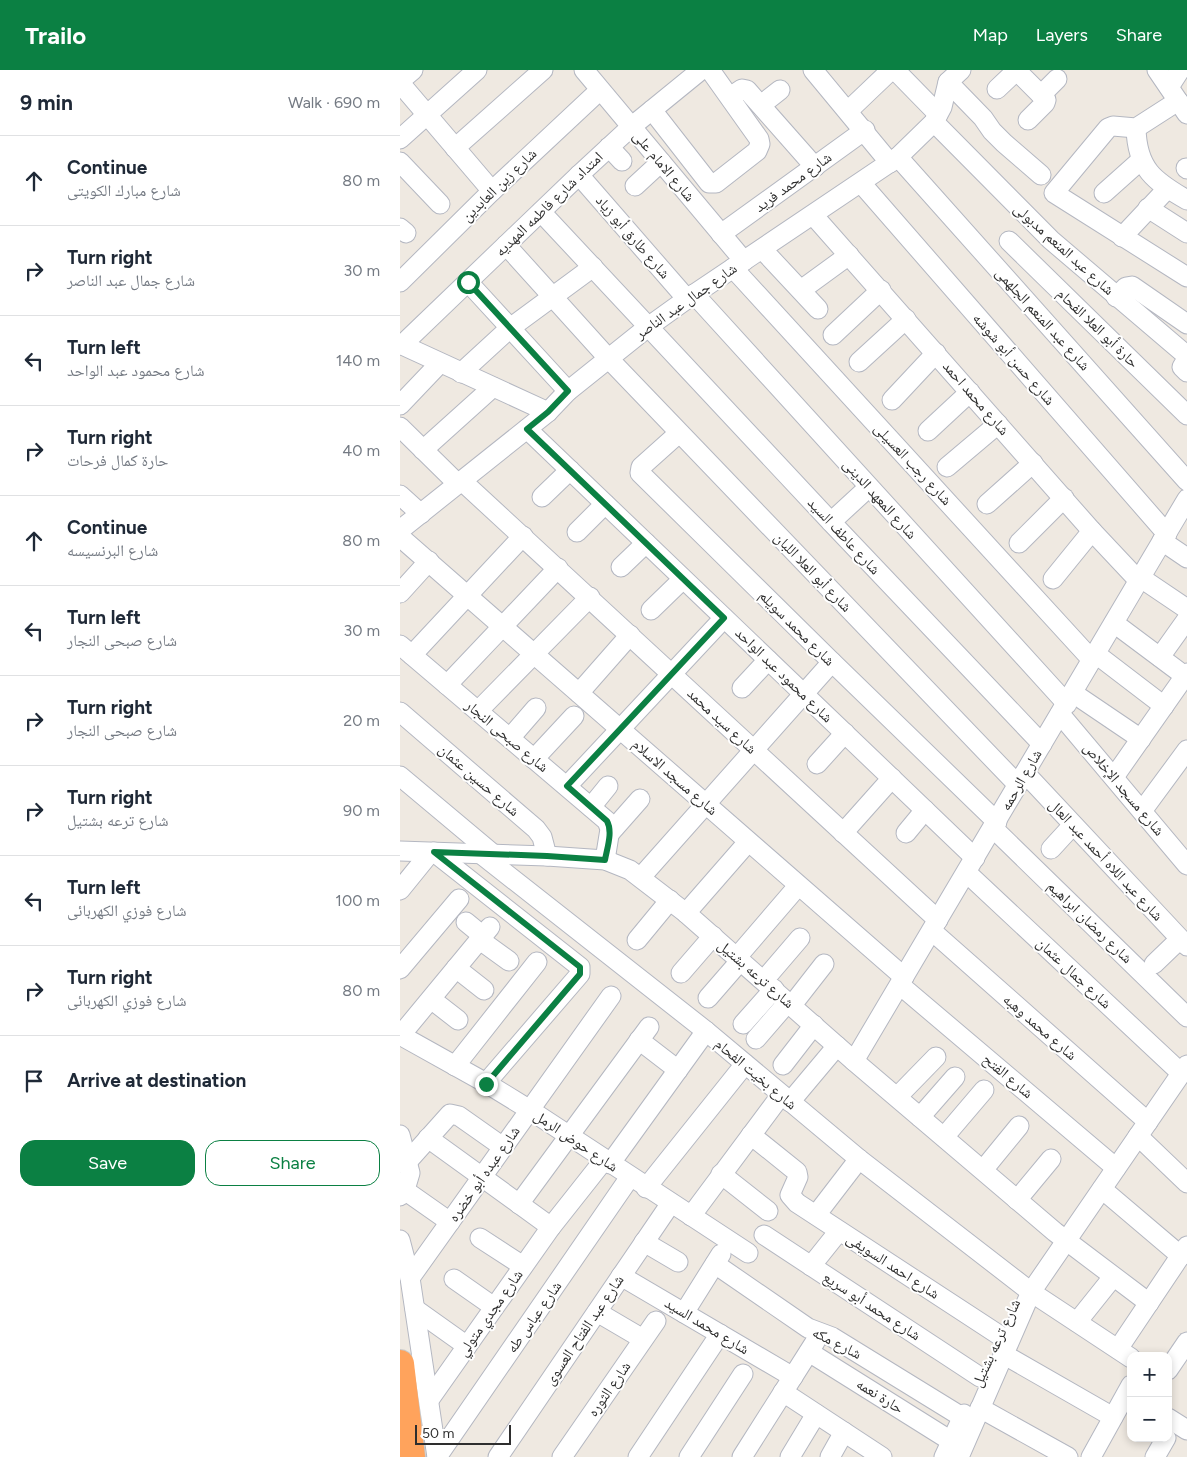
<!DOCTYPE html>
<meta charset="utf-8">
<style>
:root{--surface:#fff;--page:#f6f6f7;--text:#1f2937;--muted:#747a83;--line:#e0e1e3;--accent:#0b8043}
body{margin:0;font-family:Figtree,"Noto Naskh Arabic",sans-serif;background:var(--page);color:var(--text)}
.controls{position:absolute;right:15px;bottom:15px;display:grid;overflow:hidden;border-radius:10px;box-shadow:0 2px 8px #0003}
.controls button{width:45px;height:45px;display:grid;place-items:center;padding:0;border:0;border-bottom:1px solid var(--line);background:var(--surface);color:var(--text);font:25px sans-serif}
.scale{position:absolute;left:15px;bottom:12px;width:96px;box-sizing:border-box;padding-left:5px;border:2px solid #2e2e2e;border-top:0;font-size:14px;line-height:18px;white-space:nowrap;color:#2e2e2e;-webkit-text-stroke:4px #fff;paint-order:stroke}
.stop{position:absolute;width:15px;height:15px;margin:-11px;border:4px solid #0b8043;border-radius:50%;background:#fff}
.stop.end{background:#0b8043;border-color:#fff;box-shadow:0 1px 5px #0008}
.list{margin:0;padding:0;list-style:none}
h2{display:flex;justify-content:space-between;align-items:center;height:65px;margin:0;padding:0 20px;font-size:21px}
h2 small{font-size:16px;font-weight:400;color:var(--muted)}
.list li{display:grid;grid-template-columns:32px 1fr auto;gap:15px;align-items:center;box-sizing:border-box;height:90px;padding:0 20px;border-top:1px solid var(--line)}
.list b{display:block;font-size:19px;white-space:nowrap}
.list p{margin:0;font-size:16px;white-space:nowrap;color:var(--muted)}
.list em{font-size:16px;font-style:normal;color:var(--muted)}
.actions{display:flex;gap:10px;padding:15px 20px}
.actions a{flex:1;padding:11px 0;border:1px solid var(--accent);border-radius:15px;text-align:center;font-size:18px;color:var(--accent)}
.actions .main{background:var(--accent);color:#fff}
.icon{flex:none;width:28px;height:28px;fill:none;stroke:currentColor;stroke-width:2;stroke-linecap:round;stroke-linejoin:round}
.map{position:relative;flex:none;width:787px;height:1387px;overflow:hidden}
header{display:flex;align-items:center;gap:30px;box-sizing:border-box;height:70px;padding:0 25px;background:var(--accent);color:#fff}
header strong{font-size:24px}
nav{display:flex;gap:28px;margin-inline-start:auto;font-size:18px}
main{display:flex}
aside{flex:1;background:var(--surface)}
.map>svg:first-child{display:block}
</style>
<header>
<strong>Trailo</strong>
<nav><a>Map</a><a>Layers</a><a>Share</a></nav>
</header>
<main>
<aside>
<h2>9 min<small>Walk · 690 m</small></h2>
<ul class="list">
<li><svg class="icon" aria-label="ahead" viewBox="0 0 24 24"><path d="M12 20V5M6 11l6-6 6 6"/></svg><div><b>Continue</b><p>شارع مبارك الكويتى</p></div><em>80 m</em></li>
<li><svg class="icon" aria-label="right" viewBox="0 0 24 24"><path d="M7 20v-9h11M14 6l5 5-5 5"/></svg><div><b>Turn right</b><p>شارع جمال عبد الناصر</p></div><em>30 m</em></li>
<li><svg class="icon" aria-label="left" viewBox="0 0 24 24"><path d="M17 20v-9H6M10 6l-5 5 5 5"/></svg><div><b>Turn left</b><p>شارع محمود عبد الواحد</p></div><em>140 m</em></li>
<li><svg class="icon" aria-label="right" viewBox="0 0 24 24"><path d="M7 20v-9h11M14 6l5 5-5 5"/></svg><div><b>Turn right</b><p>حارة كمال فرحات</p></div><em>40 m</em></li>
<li><svg class="icon" aria-label="ahead" viewBox="0 0 24 24"><path d="M12 20V5M6 11l6-6 6 6"/></svg><div><b>Continue</b><p>شارع البرنسيسه</p></div><em>80 m</em></li>
<li><svg class="icon" aria-label="left" viewBox="0 0 24 24"><path d="M17 20v-9H6M10 6l-5 5 5 5"/></svg><div><b>Turn left</b><p>شارع صبحى النجار</p></div><em>30 m</em></li>
<li><svg class="icon" aria-label="right" viewBox="0 0 24 24"><path d="M7 20v-9h11M14 6l5 5-5 5"/></svg><div><b>Turn right</b><p>شارع صبحى النجار</p></div><em>20 m</em></li>
<li><svg class="icon" aria-label="right" viewBox="0 0 24 24"><path d="M7 20v-9h11M14 6l5 5-5 5"/></svg><div><b>Turn right</b><p>شارع ترعه بشتيل</p></div><em>90 m</em></li>
<li><svg class="icon" aria-label="left" viewBox="0 0 24 24"><path d="M17 20v-9H6M10 6l-5 5 5 5"/></svg><div><b>Turn left</b><p>شارع فوزي الكهربائى</p></div><em>100 m</em></li>
<li><svg class="icon" aria-label="right" viewBox="0 0 24 24"><path d="M7 20v-9h11M14 6l5 5-5 5"/></svg><div><b>Turn right</b><p>شارع فوزي الكهربائى</p></div><em>80 m</em></li>
<li><svg class="icon" aria-label="arrive" viewBox="0 0 24 24"><path d="M6 21V4h12l-3 4 3 4H6"/></svg><div><b>Arrive at destination</b></div></li>
</ul>
<div class="actions"><a class="main">Save</a><a>Share</a></div>
</aside>
<div class="map">
<svg width="787" height="1387" viewBox="0 0 787 1387">
<rect width="100%" height="100%" fill="#efe9e1"/>
<g fill="none" stroke-linecap="round" stroke-linejoin="round">
<defs>
<g id="minor">
<polyline points="184,0 344,191"/>
<polyline points="413,0 490,93"/>
<polyline points="495,0 538,44"/>
<polyline points="619,0 621,5 646,30 645,33 628,50"/>
<polyline points="757,0 787,44"/>
<polyline points="0,11 13,0"/>
<polyline points="548,12 583,48 592,61 604,73 641,105"/>
<polyline points="0,13 92,121"/>
<polyline points="769,17 780,0"/>
<polyline points="597,19 617,0"/>
<polyline points="641,25 657,9"/>
<polyline points="330,27 342,19 347,20 415,97"/>
<polyline points="778,31 736,58 713,56 708,58 654,123 787,207"/>
<polyline points="361,35 380,20"/>
<polyline points="252,40 309,113 316,113 357,81 360,74 359,69 310,0"/>
<polyline points="448,41 491,0"/>
<polyline points="534,52 651,170 786,285 787,289 782,297 787,302"/>
<path d="M 736,58 C 737,99 754,111 787,130"/>
<polyline points="0,69 77,0"/>
<polyline points="209,77 222,91"/>
<polyline points="55,78 143,0"/>
<polyline points="498,87 787,411"/>
<polyline points="0,92 40,134"/>
<polyline points="786,98 787,99"/>
<polyline points="179,105 287,229"/>
<polyline points="461,113 767,464"/>
<polyline points="235,116 261,92"/>
<polyline points="704,123 741,90"/>
<polyline points="748,138 787,163"/>
<polyline points="141,142 431,452 642,674"/>
<polyline points="413,145 692,461 739,511"/>
<polyline points="0,158 6,163"/>
<polyline points="321,164 465,60"/>
<polyline points="722,167 767,119"/>
<polyline points="609,171 787,345"/>
<polyline points="106,175 208,288 618,715"/>
<polyline points="362,179 418,239"/>
<polyline points="333,198 692,590"/>
<polyline points="0,212 92,121 200,20"/>
<polyline points="68,212 168,321"/>
<polyline points="401,220 449,185"/>
<polyline points="294,224 667,634"/>
<polyline points="716,227 726,217 732,216 787,254"/>
<polyline points="433,265 481,220"/>
<polyline points="0,274 148,342"/>
<polyline points="2,275 179,105 231,57 301,0"/>
<polyline points="459,292 506,249"/>
<polyline points="61,303 110,258 193,197"/>
<polyline points="492,330 536,283"/>
<polyline points="0,335 40,293"/>
<polyline points="0,357 58,414"/>
<polyline points="127,359 575,788"/>
<polyline points="528,361 570,322"/>
<polyline points="279,363 241,397 240,403 432,592 597,752"/>
<polyline points="23,380 93,317"/>
<polyline points="547,397 598,354"/>
<polyline points="62,411 538,850"/>
<polyline points="0,425 21,444"/>
<polyline points="142,427 170,400"/>
<polyline points="587,434 633,393"/>
<polyline points="431,452 469,417"/>
<polyline points="0,460 148,342 168,321 248,257 287,229 498,87 534,52 542,37 548,12 561,0"/>
<polyline points="177,462 205,434"/>
<polyline points="0,467 504,907"/>
<polyline points="762,471 787,488"/>
<polyline points="619,473 664,428"/>
<polyline points="221,497 246,473"/>
<polyline points="741,508 787,539"/>
<polyline points="653,509 692,461"/>
<polyline points="0,523 29,491"/>
<polyline points="251,540 283,509"/>
<polyline points="714,553 785,606"/>
<polyline points="0,575 207,751 210,759 205,790"/>
<polyline points="696,584 764,636"/>
<polyline points="12,585 123,466"/>
<polyline points="760,587 787,549"/>
<polyline points="47,615 158,498"/>
<polyline points="342,618 368,590"/>
<polyline points="179,623 230,565"/>
<polyline points="673,623 741,669"/>
<polyline points="78,641 190,527"/>
<polyline points="0,642 136,759 142,767 147,786"/>
<polyline points="660,644 787,795"/>
<polyline points="110,668 136,638"/>
<polyline points="134,689 174,646"/>
<polyline points="417,694 445,663"/>
<polyline points="625,703 787,876"/>
<polyline points="0,706 93,784"/>
<polyline points="714,707 787,603"/>
<polyline points="167,716 324,548"/>
<polyline points="191,737 208,716"/>
<polyline points="742,741 787,680"/>
<polyline points="593,758 787,947"/>
<polyline points="210,763 240,729"/>
<polyline points="443,763 492,708"/>
<polyline points="506,763 525,740"/>
<polyline points="651,779 673,755"/>
<polyline points="0,781 147,786 205,790 230,800 286,843 454,991 655,1162 749,1233"/>
<polyline points="34,782 180,897 180,904 86,1013"/>
<polyline points="81,784 306,961 459,1089 631,1222 731,1288"/>
<polyline points="567,803 781,1003"/>
<polyline points="241,807 432,592"/>
<polyline points="0,820 30,783"/>
<polyline points="286,843 348,772"/>
<polyline points="66,852 83,866"/>
<polyline points="532,861 748,1052"/>
<polyline points="80,870 109,891"/>
<polyline points="237,870 270,830"/>
<polyline points="337,887 398,816"/>
<polyline points="754,894 780,869"/>
<polyline points="56,898 84,920"/>
<polyline points="0,899 59,829"/>
<polyline points="281,903 313,866"/>
<polyline points="364,910 400,868"/>
<polyline points="500,915 716,1098"/>
<polyline points="308,928 341,890"/>
<polyline points="31,929 58,950"/>
<polyline points="392,935 424,894"/>
<polyline points="343,954 374,919"/>
<polyline points="0,965 86,1013 130,1040 348,1183"/>
<polyline points="0,966 90,857"/>
<polyline points="356,969 388,932"/>
<polyline points="239,970 278,1000"/>
<polyline points="454,991 787,429"/>
<polyline points="383,995 414,955"/>
<polyline points="55,996 137,892"/>
<polyline points="497,1027 536,987"/>
<polyline points="390,1032 437,976"/>
<polyline points="520,1047 555,1007"/>
<polyline points="0,1065 10,1103 7,1113 0,1126"/>
<polyline points="351,1065 397,1102 398,1107 390,1125 397,1133 599,1265"/>
<polyline points="738,1066 787,1113"/>
<polyline points="544,1067 584,1020"/>
<polyline points="28,1068 151,1157"/>
<polyline points="8,1091 50,1044 59,1046 103,1077"/>
<polyline points="210,1094 306,961"/>
<polyline points="583,1100 619,1056"/>
<polyline points="321,1104 368,1141"/>
<polyline points="246,1118 345,994"/>
<polyline points="3,1119 50,1152"/>
<polyline points="702,1119 781,1186"/>
<polyline points="617,1130 651,1089"/>
<polyline points="119,1134 249,957"/>
<polyline points="416,1145 459,1089"/>
<polyline points="291,1146 381,1025"/>
<polyline points="364,1165 580,1307"/>
<polyline points="80,1168 123,1196"/>
<polyline points="0,1170 10,1208 37,1387"/>
<polyline points="244,1172 278,1192"/>
<polyline points="315,1194 408,1258 432,1267 562,1347"/>
<polyline points="411,1196 439,1161"/>
<polyline points="221,1206 393,1307"/>
<polyline points="10,1208 211,926"/>
<polyline points="54,1209 94,1237"/>
<polyline points="15,1239 67,1276"/>
<polyline points="197,1242 243,1269"/>
<polyline points="284,1243 321,1184"/>
<polyline points="677,1252 713,1207"/>
<polyline points="718,1279 787,1176"/>
<polyline points="409,1282 551,1371"/>
<polyline points="603,1284 713,1347"/>
<polyline points="768,1300 787,1272"/>
<polyline points="383,1322 482,1387"/>
<polyline points="29,1330 151,1157 204,1090"/>
<polyline points="580,1338 668,1387"/>
<polyline points="768,1348 787,1360"/>
<polyline points="37,1387 230,1107"/>
<polyline points="98,1387 271,1133"/>
<polyline points="162,1387 256,1251"/>
<polyline points="238,1387 320,1264"/>
<polyline points="289,1387 343,1304"/>
<polyline points="342,1387 415,1272"/>
<polyline points="390,1387 416,1344"/>
<polyline points="430,1387 444,1362"/>
<polyline points="544,1387 564,1344"/>
<polyline points="559,1387 631,1222 787,995"/>
<polyline points="691,1387 731,1315"/>
<polyline points="755,1387 766,1368"/>
</g>
<polyline id="highway" points="0,1294 11,1387"/>
</defs>
<use href="#minor" stroke="#b4b7c1" stroke-width="21"/>
<use href="#highway" stroke="#c9c9c9" stroke-width="30"/>
<use href="#minor" stroke="#fff" stroke-width="19"/>
<use href="#highway" stroke="#ffa35c" stroke-width="28"/>
</g>
<g fill="none" stroke-linecap="round" stroke-linejoin="round">
<path stroke="#0b8043" stroke-width="6" d="M 68,212 L 168,321 L 148,342 L 127,359 L 324,548 L 167,716 L 207,751 C 213,762 207,778 205,790 L 147,786 L 34,782 L 180,897 L 180,904 L 86,1014"/>
</g>
<g text-anchor="middle" stroke-width="4" stroke-linejoin="round" paint-order="stroke">
<g font-size="15" fill="#2e2e2e" stroke="#fff">
<text transform="translate(264 96) rotate(50)" y="5">شارع الامام على</text>
<text transform="translate(393 112) rotate(-36)" y="5">شارع محمد فريد</text>
<text transform="translate(99 115) rotate(-44)" y="5">شارع زين العابدين</text>
<text transform="translate(149 134) rotate(-44)" y="5">امتداد شارع فاطمه المهديه</text>
<text transform="translate(233 167) rotate(49)" y="5">شارع طارق أبو زياد</text>
<text transform="translate(664 179) rotate(42)" y="5">شارع عبد المنعم مدبولى</text>
<text transform="translate(286 231) rotate(-35)" y="5">شارع جمال عبد الناصر</text>
<text transform="translate(643 249) rotate(48)" y="5">شارع عبد المنعم الجلهمى</text>
<text transform="translate(698 258) rotate(44)" y="5">حارة أبو العلا الفحام</text>
<text transform="translate(614 289) rotate(49)" y="5">شارع حسن أبو شوشه</text>
<text transform="translate(576 328) rotate(49)" y="5">شارع محمد احمد</text>
<text transform="translate(513 394) rotate(47)" y="5">شارع رجب العسيلى</text>
<text transform="translate(480 429) rotate(48)" y="5">شارع المعهد الدينى</text>
<text transform="translate(444 466) rotate(47)" y="5">شارع عاطف السيد</text>
<text transform="translate(413 502) rotate(46)" y="5">شارع أبو العلا اللبان</text>
<text transform="translate(397 558) rotate(45)" y="5">شارع محمد سويلم</text>
<text transform="translate(384 605) rotate(44)" y="5">شارع محمود عبد الواحد</text>
<text transform="translate(322 651) rotate(43)" y="5">شارع سيد محمد</text>
<text transform="translate(107 666) rotate(40)" y="5">شارع صبحى النجار</text>
<text transform="translate(275 707) rotate(41)" y="5">شارع مسجد الاسلام</text>
<text transform="translate(79 710) rotate(41)" y="5">شارع حسين عثمان</text>
<text transform="translate(621 710) rotate(-60)" y="5">شارع الرحمه</text>
<text transform="translate(724 719) rotate(50)" y="5">شارع مسجد الإخلاص</text>
<text transform="translate(706 790) rotate(47)" y="5">شارع عبد اللاه أحمد عبد العال</text>
<text transform="translate(690 852) rotate(44)" y="5">شارع رمضان ابراهيم</text>
<text transform="translate(674 903) rotate(43)" y="5">شارع جمال عثمان</text>
<text transform="translate(356 904) rotate(41)" y="5">شارع ترعه بشتيل</text>
<text transform="translate(640 957) rotate(41)" y="5">شارع محمد وهبه</text>
<text transform="translate(356 1004) rotate(40)" y="5">شارع بخيت الفحام</text>
<text transform="translate(608 1006) rotate(40)" y="5">شارع الفتح</text>
<text transform="translate(176 1071) rotate(34)" y="5">شارع حوض الرمل</text>
<text transform="translate(84 1104) rotate(-55)" y="5">شارع عبده أبو خضره</text>
<text transform="translate(493 1196) rotate(33)" y="5">شارع احمد السويفى</text>
<text transform="translate(472 1236) rotate(33)" y="5">شارع محمد أبو سريع</text>
<text transform="translate(90 1243) rotate(-55)" y="5">شارع مجدي متولي</text>
<text transform="translate(134 1247) rotate(-55)" y="5">شارع عباس طه</text>
<text transform="translate(307 1256) rotate(31)" y="5">شارع محمد السيد</text>
<text transform="translate(184 1260) rotate(-56)" y="5">شارع عبد الفتاح العسوى</text>
<text transform="translate(437 1273) rotate(27)" y="5">شارع مكه</text>
<text transform="translate(596 1273) rotate(-65)" y="5">شارع ترعه بشتيل</text>
<text transform="translate(209 1319) rotate(-55)" y="5">شارع الثوره</text>
<text transform="translate(480 1326) rotate(32)" y="5">حارة نعمه</text>
</g>
</g>
</svg>
<div class="controls">
<button>+</button>
<button>−</button>
</div>
<div class="scale">50 m</div>
<div class="stop" style="left:68px;top:212px"></div>
<div class="stop end" style="left:86px;top:1014px"></div>
</div>
</main>
